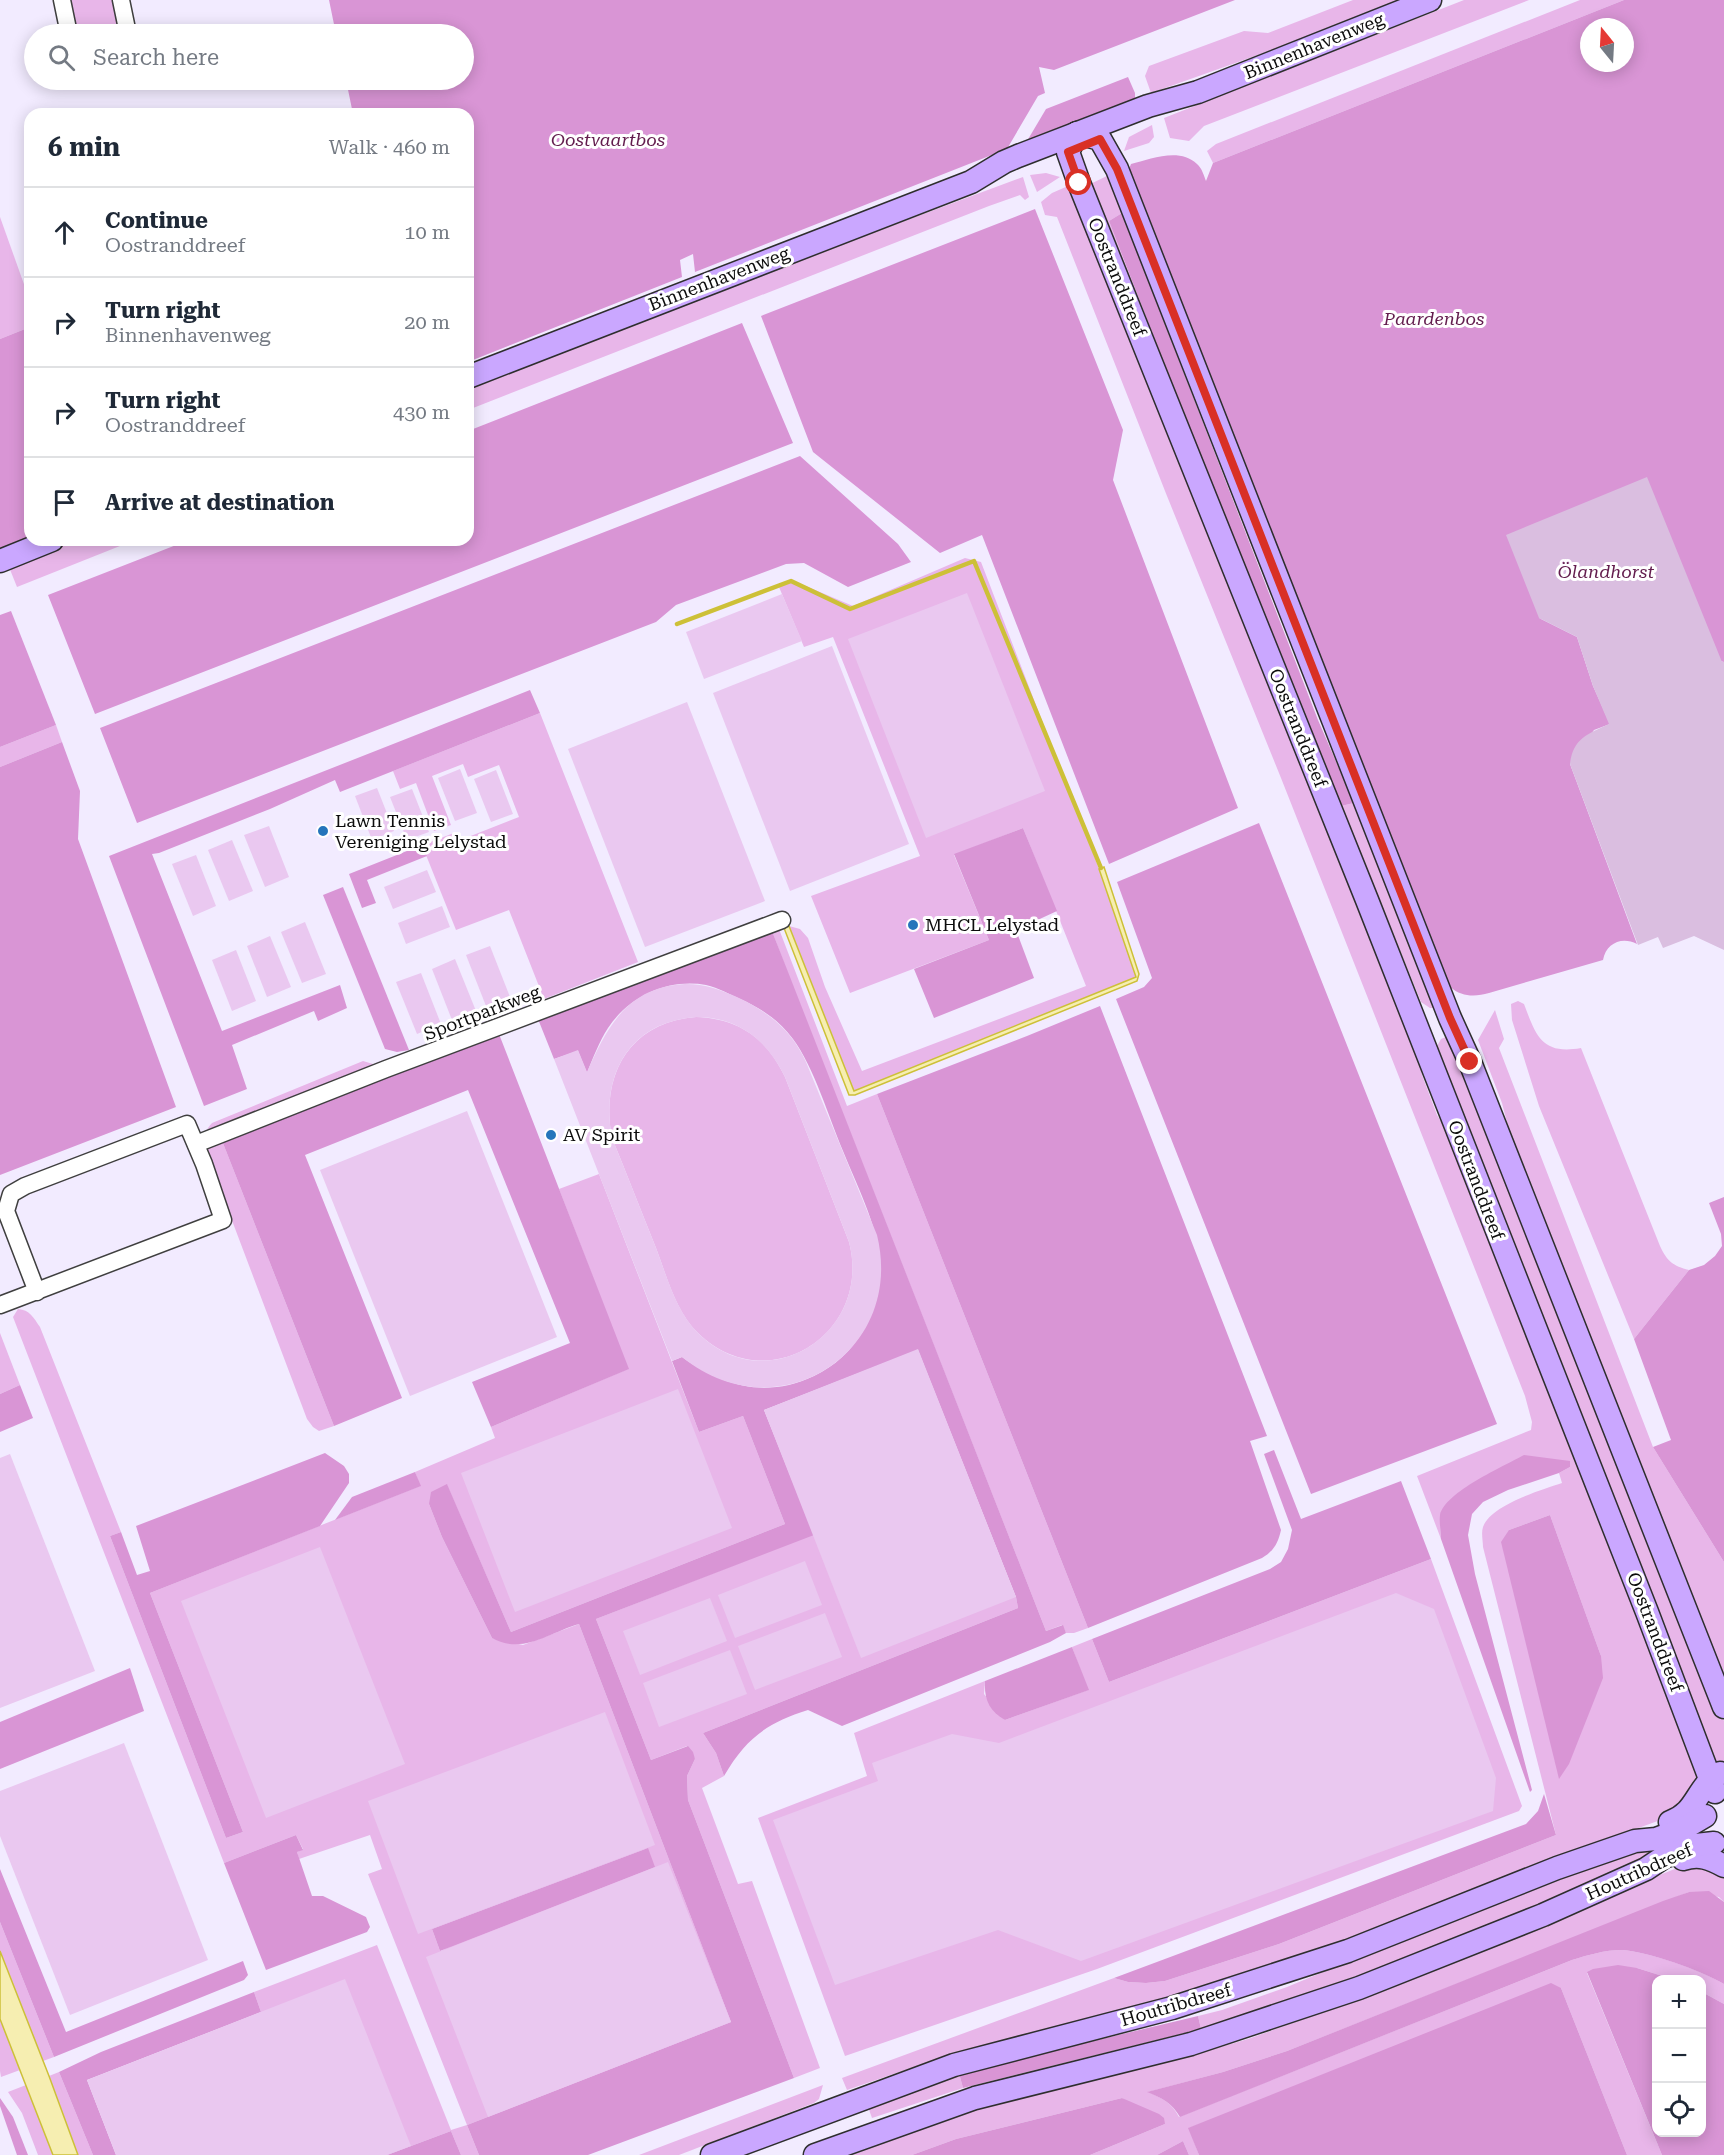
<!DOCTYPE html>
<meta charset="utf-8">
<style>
:root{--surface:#fff;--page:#f6f6f7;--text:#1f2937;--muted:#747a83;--line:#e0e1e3}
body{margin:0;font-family:"Roboto Serif",serif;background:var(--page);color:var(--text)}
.controls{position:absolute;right:18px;bottom:18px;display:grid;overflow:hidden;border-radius:12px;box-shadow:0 3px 15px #0003}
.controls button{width:54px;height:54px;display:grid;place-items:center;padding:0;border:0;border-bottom:2px solid var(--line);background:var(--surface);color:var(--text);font:30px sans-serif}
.compass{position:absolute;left:1580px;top:18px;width:54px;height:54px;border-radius:50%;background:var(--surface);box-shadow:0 3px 15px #0003;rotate:342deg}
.stop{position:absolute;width:18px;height:18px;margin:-14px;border:4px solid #d93025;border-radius:50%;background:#fff}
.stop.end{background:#d93025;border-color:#fff;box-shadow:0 2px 6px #0008}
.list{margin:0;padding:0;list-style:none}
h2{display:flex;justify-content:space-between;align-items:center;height:78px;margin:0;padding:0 24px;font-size:26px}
h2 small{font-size:20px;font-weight:400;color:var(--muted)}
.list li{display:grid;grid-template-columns:39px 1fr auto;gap:18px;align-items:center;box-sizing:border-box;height:90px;padding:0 24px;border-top:2px solid var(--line)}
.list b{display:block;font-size:22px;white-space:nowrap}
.list p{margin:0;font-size:20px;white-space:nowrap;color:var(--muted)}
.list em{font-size:20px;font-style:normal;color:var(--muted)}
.icon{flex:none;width:33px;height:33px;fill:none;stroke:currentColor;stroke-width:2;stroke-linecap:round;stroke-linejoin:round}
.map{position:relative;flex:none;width:1724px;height:2155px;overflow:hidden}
.search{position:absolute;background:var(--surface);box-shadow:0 3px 15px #0003;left:24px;top:24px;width:450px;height:66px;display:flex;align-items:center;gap:15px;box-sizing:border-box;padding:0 21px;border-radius:33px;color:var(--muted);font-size:22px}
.panel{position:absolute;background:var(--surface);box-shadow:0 3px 15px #0003;left:24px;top:108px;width:450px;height:438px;border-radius:18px}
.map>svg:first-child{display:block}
</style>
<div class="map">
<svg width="1724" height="2155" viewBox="0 0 1724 2155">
<rect width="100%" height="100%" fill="#f2ebff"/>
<g fill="#e8b6e9" fill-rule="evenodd">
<polygon points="70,0 116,0 123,34 77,34"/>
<polygon points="1353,0 1402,0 1300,40 1151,93 1145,76 1149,66 1244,31 1268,33"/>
<polygon points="1464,0 1529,0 1204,126 1189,141 1170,138 1164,118"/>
<polygon points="1580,0 1624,0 1213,163 1207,151 1216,144"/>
<polygon points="1152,125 1154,137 1149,143 1124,151 1129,137"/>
<polygon points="1046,173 1060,177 1037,192 1030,175"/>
<polygon points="1107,176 1122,213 1109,221 1302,721 1084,187"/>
<polygon points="1023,177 1029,197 1025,200 1020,195 989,206 468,410 468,385 806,254 875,232"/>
<path d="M 1068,186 L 1413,1032 L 1422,1075 L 1437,1115 L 1462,1155 L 1699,1778 L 1674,1815 L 1516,1873 L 1274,1967 L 1200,1992 L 949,2055 L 847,2090 L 842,2078 L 1114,1978 L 1128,1982 L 1146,1983 L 1165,1981 L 1279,1944 L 1556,1835 L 1483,1547 C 1483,1541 1481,1533 1483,1527 C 1491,1505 1541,1490 1562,1483 L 1559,1473 L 1570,1467 L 1570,1461 L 1440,1515 L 1441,1539 L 1417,1476 L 1531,1430 L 1532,1422 L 1525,1396 L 1281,778 L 1167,496 L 1057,217 L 1045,215 L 1041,202 L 1052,193 ZM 1550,1515 L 1601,1656 L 1509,1530 Z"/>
<polygon points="0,217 30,301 30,327 0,339"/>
<polygon points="76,540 135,540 17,587 9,567"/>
<polygon points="965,558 981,562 1099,869 1136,977 854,1091 789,926 800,929 808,938 825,987 862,1071 1086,986 1023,828 954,855 989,940 850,993 811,896 920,856 833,637 804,647 779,587 794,581 853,606"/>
<polygon points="540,713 638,962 544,999 509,910 456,930 422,845 454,833 458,841 519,817 499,765 468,777 463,764 432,776 451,825 434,831 416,783 400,789 393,771"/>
<polygon points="56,725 62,742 0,767 0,747"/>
<polygon points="1354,803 1437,1008 1430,1008 1421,1002 1341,806"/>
<polygon points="779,929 847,1106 877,1094 1088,1628 1074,1633 1066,1633 1062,1625 1046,1631 790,979 772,931"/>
<path d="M 1518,1001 L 1524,1004 C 1536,1036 1542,1055 1581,1048 L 1660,1246 C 1667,1261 1673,1266 1689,1270 L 1634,1339 L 1539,1106 L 1512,1020 L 1511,1004 Z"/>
<polygon points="1495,1010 1504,1039 1499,1048 1653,1447 1724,1562 1724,1693 1519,1169 1502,1103 1478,1040"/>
<path d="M 696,1017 C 740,1019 766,1038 785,1077 L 849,1242 C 873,1333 768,1401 698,1333 C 676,1312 667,1277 656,1248 C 641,1211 627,1174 612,1138 C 600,1076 629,1022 696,1017 Z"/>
<polygon points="1453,1034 1714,1694 1724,1721 1724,1762 1711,1765 1436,1048 1441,1039"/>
<path d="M 363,1061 L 383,1067 L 219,1133 L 334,1426 L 319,1431 L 313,1427 L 307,1419 L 205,1149 C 203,1138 204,1132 212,1123 Z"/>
<path d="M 599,1174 L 699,1432 L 743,1416 L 785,1524 L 511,1632 L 447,1485 L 429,1504 L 442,1537 L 492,1638 L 523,1645 L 579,1624 L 731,2022 L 467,2125 L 479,2155 L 461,2155 L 451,2131 L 387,2155 L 116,2155 L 261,2012 L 254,1992 L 377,1945 L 451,2130 L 467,2125 L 368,1874 L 382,1869 L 370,1835 L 299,1859 L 297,1852 L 303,1849 L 296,1835 L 224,1863 L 13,1317 L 18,1309 C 30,1310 33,1317 40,1327 L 121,1532 L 110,1536 L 226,1838 L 243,1832 L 150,1593 L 420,1486 L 415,1472 L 495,1438 L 491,1427 L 628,1369 L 559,1189 ZM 648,1848 L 441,1951 L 440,1951 L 432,1929 Z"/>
<polygon points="0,1333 20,1385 0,1394"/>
<polygon points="814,1534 1016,1597 1018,1608 703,1733 716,1753 724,1776 702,1788 738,1884 752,1881 820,2068 794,2078 688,1800 687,1776 695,1759 687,1746 651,1760 596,1619"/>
<polygon points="1431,1559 1522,1806 1519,1811 1097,1969 845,2056 758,1818 867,1776 854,1733 985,1681 984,1694 1005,1720 1088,1690 1072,1647 1092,1639 1109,1682"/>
<polygon points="1685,1834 1688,1843 1520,1915 1410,1958 1201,2029 1198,2016 1222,2010 1287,1987 1535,1884"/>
<path d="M 1693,1864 L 1724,1872 L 1724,1902 L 1719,1897 L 1689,1892 L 1287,2051 L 1223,2072 L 1148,2092 C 1162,2098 1172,2103 1179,2117 L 1572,1960 C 1588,1955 1605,1950 1622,1950 C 1650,1952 1700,1970 1724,1984 L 1724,2004 L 1702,1992 L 1702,1980 L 1672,1979 L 1637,1968 L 1587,1973 L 1662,2155 L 1627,2155 L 1561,1988 L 1189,2128 L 1199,2155 L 1189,2155 L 1183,2141 L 1157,2155 L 1090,2155 L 1165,2124 L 1122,2098 L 956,2139 L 912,2155 L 844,2155 L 948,2118 L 999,2103 L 1196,2054 L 1248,2039 L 1312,2016 L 1682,1866 Z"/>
<polygon points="0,1922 54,2057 43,2061 0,1951"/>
<polygon points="0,2019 20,2070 1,2077 0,2071"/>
<polygon points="59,2072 93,2155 78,2155 49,2076"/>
<polygon points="959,2073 963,2088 872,2118 867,2104"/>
<polygon points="26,2085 53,2155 38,2155 22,2113 8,2092"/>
<polygon points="823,2085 819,2099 814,2103 679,2155 639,2155"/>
</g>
<g fill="#d995d5" fill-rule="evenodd">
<polygon points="329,0 1235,0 1054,70 1039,67 1045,93 1038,96 1007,149 695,272 693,254 680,260 682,277 468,362 468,114 353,114 346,80 464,80 464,34 336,34"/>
<path d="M 1624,0 L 1724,0 L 1724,662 L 1539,618 L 1577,637 L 1593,686 L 1610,724 L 1594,730 L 1570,764 L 1637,944 C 1622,936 1606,943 1603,960 L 1489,993 C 1475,997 1462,997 1450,987 L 1129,169 L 1131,164 C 1150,159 1180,147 1197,164 C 1202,168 1204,176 1206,181 L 1213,163 ZM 1589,27 L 1625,27 L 1625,63 L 1589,63 Z"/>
<polygon points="1128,77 1135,93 1135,99 1027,141 1046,109"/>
<polygon points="1035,209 1123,430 1113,480 1238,808 1109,864 982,535 940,553 813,452 761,316"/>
<polygon points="1122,213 1318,720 1354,803 1341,806 1302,721 1109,221"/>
<polygon points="742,323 793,443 95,714 48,595 189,540 468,540 468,431"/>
<polygon points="30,327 30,537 0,549 0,339"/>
<polygon points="800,456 898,544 911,562 848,587 804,563 786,564 676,605 656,622 137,823 100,728"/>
<polygon points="11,611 56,725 0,747 0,615"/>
<polygon points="530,690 540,713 340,792 335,780 270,809 159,853 152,854 222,1031 340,985 347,1008 318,1021 314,1011 232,1045 247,1089 204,1106 109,856"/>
<polygon points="62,742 80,791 78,839 176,1107 0,1175 0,767"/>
<polygon points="1259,823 1497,1424 1311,1494 1116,999 1144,987 1152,978 1117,882"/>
<polygon points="1023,828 1057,911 1016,930 1034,978 934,1018 914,969 989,940 954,854"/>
<polygon points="422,845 427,856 367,880 376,903 362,908 349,874"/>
<polygon points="343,887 409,1050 397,1052 385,1049 323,895"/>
<path d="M 772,931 L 1046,1631 L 1063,1625 L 1066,1633 L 1050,1642 L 842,1726 L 808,1710 C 767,1723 746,1738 724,1776 L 716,1753 L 703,1733 L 1018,1608 L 1016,1597 L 918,1350 L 764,1410 L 814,1535 L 596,1619 L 651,1760 L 688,1746 L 693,1752 L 695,1759 L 687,1776 L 688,1800 L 794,2078 L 588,2155 L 479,2155 L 467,2125 L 731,2022 L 579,1624 C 548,1633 523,1655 492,1638 L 442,1537 L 429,1504 L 431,1492 L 447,1484 L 511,1632 L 785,1524 L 743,1416 L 699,1432 L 672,1361 L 682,1357 C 723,1386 766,1399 814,1376 C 835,1366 851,1351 863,1331 C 901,1266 868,1213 843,1151 C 829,1118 814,1067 793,1039 C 779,1020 761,1008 740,999 C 729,994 719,988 706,985 C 669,978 629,996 608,1028 C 599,1042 593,1058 587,1073 L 578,1051 L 554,1059 L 538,1019 Z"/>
<path d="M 1100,1006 L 1267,1436 L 1250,1441 L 1281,1530 C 1278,1543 1274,1551 1262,1558 L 1088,1628 L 877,1094 L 1027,1036 Z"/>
<polygon points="499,1034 629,1369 491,1427 472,1382 570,1343 468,1090 305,1155 402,1398 334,1426 219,1133"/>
<polygon points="1724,1197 1724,1562 1653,1447 1671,1440 1634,1339 1689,1270 1704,1265 1715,1256 1722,1246 1721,1234 1709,1203"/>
<polygon points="20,1385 33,1418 0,1432 0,1394"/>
<polygon points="1274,1450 1301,1519 1401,1481 1431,1559 1109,1682 1092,1639 1270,1569 1281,1562 1288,1549 1292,1530 1264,1454"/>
<polygon points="325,1453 344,1466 349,1474 349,1483 320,1526 150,1593 243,1832 226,1838 110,1536 121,1532 137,1575 150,1571 136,1526"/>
<path d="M 1524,1455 L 1570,1461 L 1570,1467 L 1559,1473 L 1508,1490 L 1483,1502 L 1472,1514 L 1468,1535 L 1475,1574 L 1532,1790 L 1530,1792 L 1441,1539 C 1441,1532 1439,1522 1440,1515 C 1445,1492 1504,1466 1524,1455 Z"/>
<polygon points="415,1472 421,1486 335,1520 352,1497"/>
<polygon points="1550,1515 1601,1656 1603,1678 1569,1764 1559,1779 1501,1542 1509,1530"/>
<path d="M 1072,1647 L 1089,1690 L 1005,1720 C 989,1711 984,1699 985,1681 Z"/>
<polygon points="130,1668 144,1711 0,1769 0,1722"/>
<polygon points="1544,1794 1556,1835 1279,1944 1165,1981 1146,1983 1128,1982 1114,1978 1526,1824 1538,1811"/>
<polygon points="296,1835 303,1850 297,1852 312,1896 323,1896 366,1917 370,1927 367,1932 266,1970 224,1863"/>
<polygon points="648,1848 655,1867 440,1951 432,1929"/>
<polygon points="0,1869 66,2032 243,1961 248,1975 244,1980 54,2057 0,1922"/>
<path d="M 1709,1891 L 1724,1902 L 1724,1984 C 1699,1970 1650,1952 1622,1950 C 1605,1950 1588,1955 1572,1960 L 1180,2117 C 1172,2103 1162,2098 1147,2092 L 1223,2072 L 1287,2051 L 1663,1901 L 1689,1892 Z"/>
<polygon points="1618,1965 1637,1968 1672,1979 1656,1980 1656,2132 1702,2132 1702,1992 1724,2004 1724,2155 1662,2155 1587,1972 1593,1969"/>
<polygon points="1551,1983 1561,1988 1627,2155 1199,2155 1188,2128"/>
<polygon points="254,1992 261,2012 87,2080 116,2155 93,2155 59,2072 101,2052"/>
<polygon points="1198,2016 1201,2029 963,2088 959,2073"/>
<polygon points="0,2098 13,2117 28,2155 17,2155 0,2106"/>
<polygon points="1122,2098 1159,2114 1164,2118 1165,2124 1090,2155 912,2155 956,2139"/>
<polygon points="451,2131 461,2155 387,2155"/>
<polygon points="1183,2141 1189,2155 1157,2155"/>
</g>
<path fill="#dabee0" d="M 1647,477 L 1722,662 L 1724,662 L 1724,950 L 1694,936 L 1663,948 L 1658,937 L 1638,945 L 1570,764 C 1573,738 1588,734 1609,724 L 1593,686 L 1577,637 L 1539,618 L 1506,535 Z"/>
<g fill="#eac8f0" fill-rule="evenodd">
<polygon points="967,593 1045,791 926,838 848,639"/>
<polygon points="782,594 802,641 704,679 686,632"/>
<polygon points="832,646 909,844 790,891 713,693"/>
<polygon points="687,702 765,901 645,947 568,749"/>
<polygon points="460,769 477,813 455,821 438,778"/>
<polygon points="496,770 513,814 491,822 474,779"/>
<polygon points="377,788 394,831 372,840 355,796"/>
<polygon points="412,789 429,832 407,840 390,797"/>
<polygon points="269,826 289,877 265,887 244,835"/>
<polygon points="232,840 253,891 229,901 208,850"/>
<polygon points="196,855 216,906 193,916 172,864"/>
<polygon points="427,870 436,892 393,909 384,887"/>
<polygon points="442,906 450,927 406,944 398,923"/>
<polygon points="305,922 326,974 302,983 281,932"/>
<polygon points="270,936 291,987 267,997 247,946"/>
<polygon points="490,946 510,997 486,1006 466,955"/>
<polygon points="236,950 256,1001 232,1011 212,960"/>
<polygon points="455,959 476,1011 452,1020 432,969"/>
<polygon points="421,973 441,1024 417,1034 396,982"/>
<path d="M 685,984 C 706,984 721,990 739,998 C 770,1013 792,1031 806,1062 L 877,1235 C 906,1354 776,1434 682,1357 L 672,1361 L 554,1059 L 578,1050 L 587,1072 C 608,1025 628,987 685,984 ZM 696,1017 C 738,1017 767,1040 785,1077 L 849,1242 C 873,1334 766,1401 698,1333 C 676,1311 667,1277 656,1248 C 641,1211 627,1174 612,1138 C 600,1075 629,1022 696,1017 Z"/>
<polygon points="467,1111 557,1337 410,1396 320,1170"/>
<polygon points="918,1349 1016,1597 861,1658 764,1410"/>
<polygon points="678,1389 732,1528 515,1612 461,1473"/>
<polygon points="10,1454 95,1671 0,1708 0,1458"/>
<polygon points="320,1547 405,1764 266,1818 181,1601"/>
<polygon points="805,1561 822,1605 735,1638 718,1595"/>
<polygon points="1396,1593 1434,1609 1496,1778 1493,1811 1081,1961 998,1930 835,1985 773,1820 878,1781 872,1763 952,1734 999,1743"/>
<polygon points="710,1598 727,1641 640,1675 623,1631"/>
<polygon points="825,1613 842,1657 755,1690 738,1646"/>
<polygon points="730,1650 747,1694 659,1727 643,1683"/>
<polygon points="605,1712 655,1845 418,1934 368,1801"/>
<polygon points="124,1743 208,1960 70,2015 0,1836 0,1791"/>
<polygon points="668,1862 731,2022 488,2117 426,1957"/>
<polygon points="345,1979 411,2146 387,2155 116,2155 87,2080"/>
</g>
<g fill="#f6eeb1" stroke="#cdc038" stroke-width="1.5">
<polygon points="1104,867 1139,974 1137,981 855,1095 849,1095 784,928 789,926 854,1091 1136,977 1099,869"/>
<polygon points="0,1951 49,2076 78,2155 53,2155 0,2019"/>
</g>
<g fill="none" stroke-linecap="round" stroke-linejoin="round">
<polyline stroke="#cdc038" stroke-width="4.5" points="677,624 791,581 850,609 974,561 1101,868"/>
<defs>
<g id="street">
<polyline points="62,0 69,34"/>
<polyline points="121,0 128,34"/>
<polyline points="196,1144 386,1069 782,920"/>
<polyline points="0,1305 223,1220 204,1164 187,1124 25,1186 11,1194 6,1211 37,1292"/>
</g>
<g id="secondary">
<polyline points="1077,133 1068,152 1079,183 1367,900 1647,1612 1715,1792"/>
<polyline points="1077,133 1100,139 1117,169 1450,1018 1470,1062 1724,1707"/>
<polyline points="468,377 971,182 1004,162 1018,156 1148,106 1198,92 1430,0"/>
<polyline points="0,561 52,540"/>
<path d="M 1670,1822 C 1698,1812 1695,1788 1720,1773"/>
<path d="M 1683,1859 C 1699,1854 1710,1858 1724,1866"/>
<polyline points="712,2155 954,2065 1172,2008 1348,1951 1557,1868 1635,1841 1656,1839 1683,1829 1705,1816"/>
<polyline points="815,2155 975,2098 1191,2044 1359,1988 1543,1915 1646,1869 1664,1857 1696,1845 1714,1843"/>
</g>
</defs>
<use href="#street" stroke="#3f3f3f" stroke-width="19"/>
<use href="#secondary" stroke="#2e2e2e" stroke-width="25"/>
<use href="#street" stroke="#fff" stroke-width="16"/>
<use href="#secondary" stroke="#caa7ff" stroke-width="22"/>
</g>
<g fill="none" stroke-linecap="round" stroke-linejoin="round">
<polyline stroke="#d93025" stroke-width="8" points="1079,183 1068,152 1100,139 1117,169 1450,1018 1470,1062"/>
</g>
<g fill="#2575bb" stroke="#fff" stroke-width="2">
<circle cx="323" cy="831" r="6"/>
<circle cx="913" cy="925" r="6"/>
<circle cx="551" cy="1135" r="6"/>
</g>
<g text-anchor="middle" stroke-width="6" stroke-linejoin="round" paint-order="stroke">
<g font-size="18" fill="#0c0c0c" stroke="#fff">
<text transform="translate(1314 46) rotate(-22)" y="6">Binnenhavenweg</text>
<text transform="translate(1117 277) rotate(68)" y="6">Oostranddreef</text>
<text transform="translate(719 279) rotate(-21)" y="6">Binnenhavenweg</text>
<text transform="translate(1298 728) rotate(68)" y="6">Oostranddreef</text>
<text transform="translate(482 1013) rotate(-21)" y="6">Sportparkweg</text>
<text transform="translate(1476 1180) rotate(69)" y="6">Oostranddreef</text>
<text transform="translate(1655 1632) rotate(69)" y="6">Oostranddreef</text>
<text transform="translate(1639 1872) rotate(-24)" y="6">Houtribdreef</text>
<text transform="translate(1176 2005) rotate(-16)" y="6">Houtribdreef</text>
</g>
<g font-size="18" font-style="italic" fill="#631d4e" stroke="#fff">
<text x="608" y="146">Oostvaartbos</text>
<text x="1434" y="325">Paardenbos</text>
<text x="1606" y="578">Ölandhorst</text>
</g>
<g font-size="18" fill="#0c0c0c" stroke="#fff" text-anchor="start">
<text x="335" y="827">Lawn Tennis<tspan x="335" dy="21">Vereniging Lelystad</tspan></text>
<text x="925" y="931">MHCL Lelystad</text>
<text x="563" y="1141">AV Spirit</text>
</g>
</g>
</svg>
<div class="controls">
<button>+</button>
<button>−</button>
<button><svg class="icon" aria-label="locate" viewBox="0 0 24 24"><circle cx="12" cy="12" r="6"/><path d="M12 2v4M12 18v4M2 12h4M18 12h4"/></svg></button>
</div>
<svg class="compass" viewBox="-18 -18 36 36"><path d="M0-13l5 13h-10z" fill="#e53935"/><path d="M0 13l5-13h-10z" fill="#747a83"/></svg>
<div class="stop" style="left:1079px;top:183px"></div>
<div class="stop end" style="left:1470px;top:1062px"></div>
<div class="search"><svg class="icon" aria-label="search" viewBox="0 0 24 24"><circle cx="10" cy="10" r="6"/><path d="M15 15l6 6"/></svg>Search here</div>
<section class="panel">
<h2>6 min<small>Walk · 460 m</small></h2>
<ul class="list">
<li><svg class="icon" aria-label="ahead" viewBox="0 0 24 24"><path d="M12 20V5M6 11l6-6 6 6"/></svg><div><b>Continue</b><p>Oostranddreef</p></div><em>10 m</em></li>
<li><svg class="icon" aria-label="right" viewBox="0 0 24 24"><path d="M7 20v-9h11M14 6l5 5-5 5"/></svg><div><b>Turn right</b><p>Binnenhavenweg</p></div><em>20 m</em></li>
<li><svg class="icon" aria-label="right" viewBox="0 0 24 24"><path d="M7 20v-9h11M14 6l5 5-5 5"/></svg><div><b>Turn right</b><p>Oostranddreef</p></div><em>430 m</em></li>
<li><svg class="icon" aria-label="arrive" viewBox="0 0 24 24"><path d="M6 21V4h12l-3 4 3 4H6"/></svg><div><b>Arrive at destination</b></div></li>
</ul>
</section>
</div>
